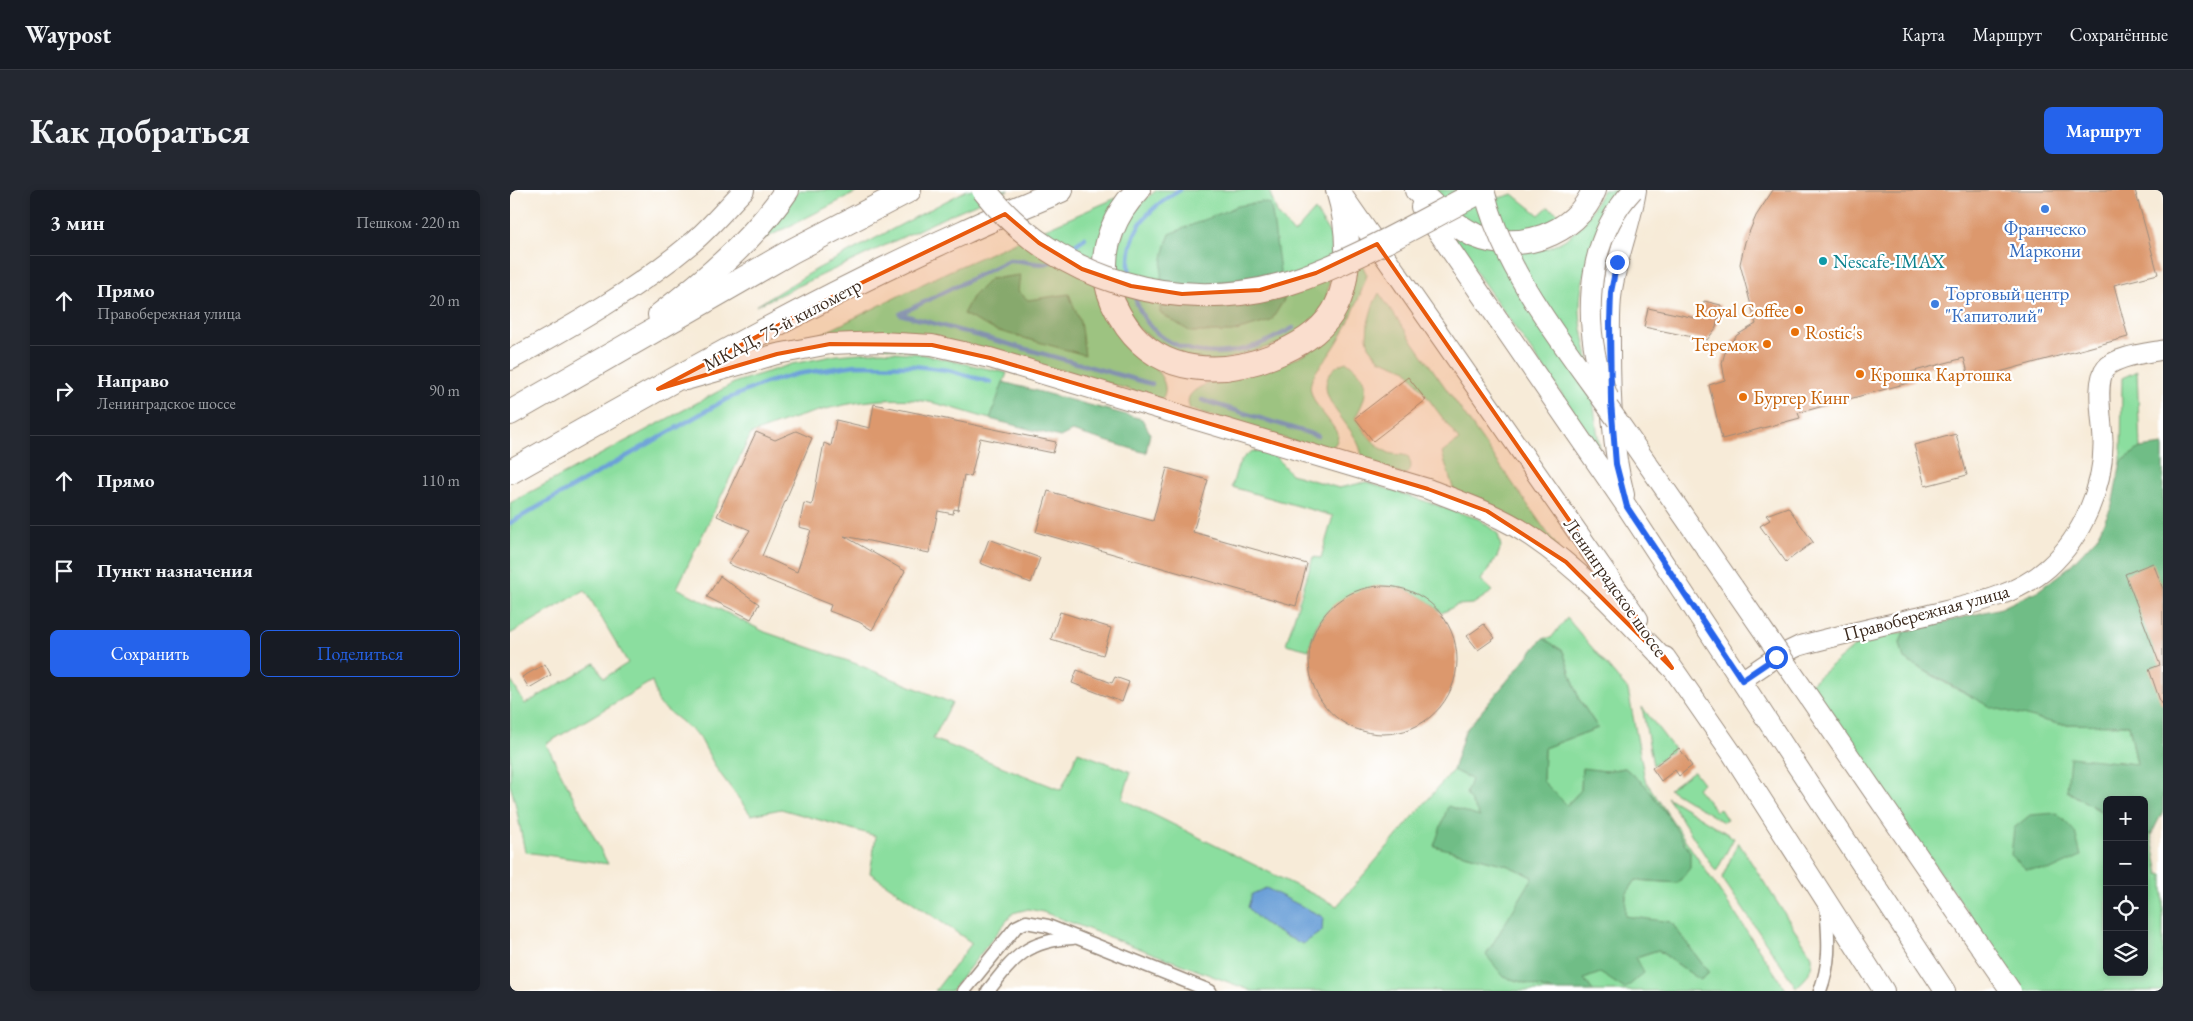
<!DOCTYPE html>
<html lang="ru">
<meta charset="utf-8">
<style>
:root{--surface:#171b24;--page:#242831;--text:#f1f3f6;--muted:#9ea1a6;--line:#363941;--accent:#2563eb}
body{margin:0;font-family:"EB Garamond",serif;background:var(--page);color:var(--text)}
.controls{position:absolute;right:15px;bottom:15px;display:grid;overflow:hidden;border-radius:8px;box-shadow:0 2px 8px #0003}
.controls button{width:45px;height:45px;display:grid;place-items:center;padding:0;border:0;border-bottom:1px solid var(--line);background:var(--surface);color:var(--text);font:25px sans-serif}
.stop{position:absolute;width:15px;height:15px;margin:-11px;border:4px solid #2563eb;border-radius:50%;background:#fff}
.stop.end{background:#2563eb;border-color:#fff;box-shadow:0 1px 5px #0008}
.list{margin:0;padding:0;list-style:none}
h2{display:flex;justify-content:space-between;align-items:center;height:65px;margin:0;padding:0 20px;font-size:21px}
h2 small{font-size:16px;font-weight:400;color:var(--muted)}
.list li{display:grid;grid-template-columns:32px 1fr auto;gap:15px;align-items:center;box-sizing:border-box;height:90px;padding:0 20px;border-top:1px solid var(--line)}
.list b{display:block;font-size:19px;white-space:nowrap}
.list p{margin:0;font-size:16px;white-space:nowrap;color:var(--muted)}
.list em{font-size:16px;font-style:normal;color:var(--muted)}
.actions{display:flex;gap:10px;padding:15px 20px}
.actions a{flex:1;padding:11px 0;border:1px solid var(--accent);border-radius:8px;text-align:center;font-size:18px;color:var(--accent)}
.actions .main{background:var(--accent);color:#fff}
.icon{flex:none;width:28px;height:28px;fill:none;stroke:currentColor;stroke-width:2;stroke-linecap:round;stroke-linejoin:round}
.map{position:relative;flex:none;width:1653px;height:801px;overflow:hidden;border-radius:8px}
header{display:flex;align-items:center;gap:30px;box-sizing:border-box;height:70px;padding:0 25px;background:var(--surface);border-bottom:1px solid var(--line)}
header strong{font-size:24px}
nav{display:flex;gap:28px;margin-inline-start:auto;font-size:18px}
.intro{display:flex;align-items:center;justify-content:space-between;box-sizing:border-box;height:120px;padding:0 30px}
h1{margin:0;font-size:35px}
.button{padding:12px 22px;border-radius:8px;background:var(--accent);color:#fff;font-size:18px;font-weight:700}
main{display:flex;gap:30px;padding:0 30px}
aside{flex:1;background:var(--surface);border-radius:8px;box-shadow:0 2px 8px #0003}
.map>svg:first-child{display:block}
</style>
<header>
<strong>Waypost</strong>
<nav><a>Карта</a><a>Маршрут</a><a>Сохранённые</a></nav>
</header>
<div class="intro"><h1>Как добраться</h1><a class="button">Маршрут</a></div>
<main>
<aside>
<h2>3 мин<small>Пешком · 220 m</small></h2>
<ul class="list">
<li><svg class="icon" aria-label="ahead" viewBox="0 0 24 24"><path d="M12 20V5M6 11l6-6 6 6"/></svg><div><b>Прямо</b><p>Правобережная улица</p></div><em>20 m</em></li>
<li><svg class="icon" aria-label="right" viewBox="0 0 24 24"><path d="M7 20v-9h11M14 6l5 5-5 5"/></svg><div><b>Направо</b><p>Ленинградское шоссе</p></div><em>90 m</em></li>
<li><svg class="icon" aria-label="ahead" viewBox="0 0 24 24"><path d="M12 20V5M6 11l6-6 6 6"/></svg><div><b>Прямо</b></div><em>110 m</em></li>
<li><svg class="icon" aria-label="arrive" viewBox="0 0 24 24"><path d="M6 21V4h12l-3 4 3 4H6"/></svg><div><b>Пункт назначения</b></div></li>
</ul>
<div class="actions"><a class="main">Сохранить</a><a>Поделиться</a></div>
</aside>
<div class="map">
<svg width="1653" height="801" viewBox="0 0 1653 801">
<rect width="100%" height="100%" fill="#fff"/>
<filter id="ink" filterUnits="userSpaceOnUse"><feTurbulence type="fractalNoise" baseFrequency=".02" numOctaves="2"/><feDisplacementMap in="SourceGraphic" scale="10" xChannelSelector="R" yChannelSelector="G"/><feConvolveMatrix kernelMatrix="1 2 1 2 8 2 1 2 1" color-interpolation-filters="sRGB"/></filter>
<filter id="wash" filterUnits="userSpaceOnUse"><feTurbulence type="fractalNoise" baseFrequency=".0096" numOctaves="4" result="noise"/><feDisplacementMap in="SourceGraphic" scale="20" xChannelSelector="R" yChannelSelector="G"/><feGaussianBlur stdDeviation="1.12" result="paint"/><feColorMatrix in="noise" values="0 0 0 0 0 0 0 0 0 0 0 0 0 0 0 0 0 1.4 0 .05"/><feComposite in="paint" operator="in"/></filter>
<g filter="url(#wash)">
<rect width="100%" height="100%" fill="#f7ebd8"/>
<g fill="#8bde9f" stroke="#63845e" fill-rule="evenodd">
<polygon points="289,0 351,0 256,48 251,48"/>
<polygon points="457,0 498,0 442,24 246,116 307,79"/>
<polygon points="647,0 759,0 767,23 784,44 805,20 820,44 822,56 821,83 816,110 809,126 778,151 707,172 662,164 627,137 606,96 606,59 622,24 638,7"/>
<polygon points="920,0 978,0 989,8 1003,4 1029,25 1038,17 1051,25 1016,44 962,37"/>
<path d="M 1093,0 L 1110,0 C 1089,31 1072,77 1070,114 C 1069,136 1077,157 1080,179 C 1083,205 1085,232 1090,259 L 938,42 L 1020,62 L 1039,58 L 1058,48 L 1074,33 Z"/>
<path d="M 606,8 L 607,11 L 587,56 L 644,176 C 651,186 660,197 652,209 L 552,180 L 304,148 L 437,82 Z"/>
<path d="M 849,69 L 857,85 C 848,112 837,139 821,162 C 813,174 797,187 801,202 C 805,218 821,230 828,245 C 827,256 822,258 812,260 L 680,219 C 678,214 677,209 681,204 C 694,188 750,182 771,174 C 788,168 811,157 821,140 C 832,120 840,91 849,69 Z"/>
<polygon points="869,103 1048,358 944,301 932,263 949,250 897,180 869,169 859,156 857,147 858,133 863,115"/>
<path d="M 372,161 L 411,164 L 497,183 L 480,229 C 458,223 427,212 406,210 C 347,206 295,223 241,244 L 167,398 L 255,442 L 344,473 L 442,513 L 423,549 L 551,600 L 568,562 L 621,582 L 612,609 L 827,716 L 943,580 L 961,589 L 970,627 L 924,656 L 996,675 L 1023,687 L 1003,722 L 994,787 L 1043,801 L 742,801 L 533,722 L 518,719 L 503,723 L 441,801 L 425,801 L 462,753 L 360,683 L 366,646 L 271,619 L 241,625 L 206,578 L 189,546 L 149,514 L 142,491 L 36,554 L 98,674 L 15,662 L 5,612 L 0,595 L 0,489 L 15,514 L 85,473 L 94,488 L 118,473 L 75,400 L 0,444 L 0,313 L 226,192 L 282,174 L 327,165 ZM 756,699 L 813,727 L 738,717 Z"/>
<path d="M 837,172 C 862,190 858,205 845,228 C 854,241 864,256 879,263 C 884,265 892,264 898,266 C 902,275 903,280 894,285 L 857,273 L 852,269 C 852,238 800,210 821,182 C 826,176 829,174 837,172 Z"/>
<polygon points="1627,181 1630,258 1611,272 1612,188"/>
<path d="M 743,261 L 764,265 L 781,284 L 829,298 L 856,292 L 969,329 L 988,344 L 991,357 L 987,367 L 971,390 L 983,401 L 963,414 L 947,415 L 932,423 C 923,415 915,408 904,403 C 869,386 827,403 807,435 C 803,442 801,452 799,460 L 776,454 L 803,367 L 811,368 L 823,326 L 722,297 C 726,281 728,268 743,261 Z"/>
<path d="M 1057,428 L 1118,500 L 1135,590 L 1277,801 L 1083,801 L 1074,789 L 1126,767 L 1148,760 L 1190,790 L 1199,783 L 1161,732 L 1115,727 L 1116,704 L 1126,690 L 1168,693 L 1180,662 C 1159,630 1143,603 1115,578 L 1096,581 L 1072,579 L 1071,600 L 1057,615 L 1033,591 L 1034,558 L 1088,538 L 1069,509 L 1053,461 L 1033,448 L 1041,448 Z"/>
<polygon points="1394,442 1390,453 1394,469 1444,498 1548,534 1619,535 1627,575 1606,571 1557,601 1597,625 1597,782 1634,782 1634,642 1641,645 1649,684 1653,685 1653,801 1513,801 1299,495 1347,454 1368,447"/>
<polygon points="1132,517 1164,559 1143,575"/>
<polygon points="1184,581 1193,593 1187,598 1206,621 1210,619 1217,630 1213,632 1159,599"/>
<polygon points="1157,607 1224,648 1206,682"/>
<path d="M 1228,652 L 1302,766 C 1303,780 1297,789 1286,797 L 1212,688 Z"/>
</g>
<g fill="#70bd86" stroke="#567452">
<path d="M 752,12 L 760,14 L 762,22 L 774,110 L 761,131 L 722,142 L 681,142 L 650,123 C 651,97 649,69 660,44 L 728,16 Z"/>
<polygon points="510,85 508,101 518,110 559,104 570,132 575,165 485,140 453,124 462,107 480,89"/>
<polygon points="493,192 632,229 640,243 636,263 562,241 550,247 480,229"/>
<polygon points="1653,255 1653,621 1641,645 1634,642 1634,610 1597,610 1597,625 1557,601 1560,567 1627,574 1619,535 1548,534 1480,517 1394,469 1390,453 1394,442 1491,418 1529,400 1559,377 1587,347 1602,315 1611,272 1630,258"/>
<polygon points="1033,448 1053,461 1069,509 1088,538 1034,558 1033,591 1057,615 1071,600 1072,578 1096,581 1115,578 1135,595 1158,626 1180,662 1180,678 1168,693 1126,690 1116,704 1115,726 1161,732 1199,783 1190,790 1148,760 1126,767 1134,783 1115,799 1090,783 1074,789 1083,801 1043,801 994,787 976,765 1023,687 996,675 924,656 938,616 970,627 956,604 961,589 943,580 955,541"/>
<polygon points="1547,623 1565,642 1571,666 1541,680 1516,679 1501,665 1504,638 1520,625"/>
</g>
<path fill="#6ca0d8" stroke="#54657b" d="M 756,698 L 813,727 L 812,741 L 793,754 C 774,746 750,735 738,717 L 742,704 Z"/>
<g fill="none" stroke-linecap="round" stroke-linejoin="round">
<g stroke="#6ca0d8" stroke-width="4.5">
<polyline points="557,61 575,48"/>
<path d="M 542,71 C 531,78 512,69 499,70 L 390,124 L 642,194"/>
<path d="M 620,87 C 614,44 635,20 670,0"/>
<path d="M 624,104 C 638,159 696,173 745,156 C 758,151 770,145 783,138"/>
<polyline points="692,210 808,246"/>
<polyline points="0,333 215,210 255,193 287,184 346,175 404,176 438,180 480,192"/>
</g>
</g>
<g id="blocks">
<g fill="#dc986d">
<polygon points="1263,0 1625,0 1648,84 1604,95 1618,147 1460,190 1454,168 1401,182 1405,191 1288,223 1290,228 1212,249 1199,195 1215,190 1212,173 1216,159 1227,145 1246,134 1230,74 1235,52 1246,26"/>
<polygon points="1194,111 1211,115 1206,138 1197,150 1134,137 1138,118 1190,129"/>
<polygon points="898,187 916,210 863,251 845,228"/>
<polygon points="364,214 546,252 543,263 470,248 461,287 454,285 448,320 444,319 443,324 428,321 419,363 334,346 395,381 362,440 349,432 319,421 321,415 218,374 240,340 207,326 246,242 265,250 286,241 302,248 252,366 287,382 301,340 289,337 294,313 302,315 314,253 321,256 326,230 360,238"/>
<polygon points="1446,244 1457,285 1415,296 1404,255"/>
<polygon points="657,278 698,290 683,342 797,374 786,416 526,342 538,301 643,331"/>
<polygon points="1278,317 1303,352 1276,372 1250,336 1260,330 1256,325"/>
<polygon points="479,349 530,368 521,393 470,373"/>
<polygon points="1643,373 1653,399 1653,514 1651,514 1639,479 1650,475 1615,384"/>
<polygon points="210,386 249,414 241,429 197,407"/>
<circle cx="873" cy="470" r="74"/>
<polygon points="550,422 601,438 593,465 541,449"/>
<polygon points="974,434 985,448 968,460 957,446"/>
<polygon points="35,474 41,485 19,498 12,487"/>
<polygon points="567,480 602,493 605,487 619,492 612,512 562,493"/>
<polygon points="1169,558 1182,576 1169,586 1165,580 1151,591 1142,578"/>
</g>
</g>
</g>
<g filter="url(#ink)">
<use href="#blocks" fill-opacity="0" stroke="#998a7b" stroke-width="1"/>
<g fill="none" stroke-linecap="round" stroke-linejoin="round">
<defs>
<g id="street">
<polyline points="454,801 506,737 516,732 538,736 700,801"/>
<path d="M 478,801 C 504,767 518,750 563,748"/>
<path d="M 1310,801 C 1322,768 1318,747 1316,713"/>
</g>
<path id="secondary" d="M 1232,490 L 1266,467 L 1289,456 C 1333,444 1377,435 1421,424 C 1463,414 1506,406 1539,377 C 1572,347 1594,297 1593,252 C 1593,233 1584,192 1596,178 C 1606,166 1638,163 1653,160"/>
<g id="primary">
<polyline points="830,2 1128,429"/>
<polyline points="911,17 1117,317 1435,801"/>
<path d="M 0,170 C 64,135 127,99 183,52 C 201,37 217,17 234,0"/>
<path d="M 176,190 L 267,164 L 320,154 L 371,152 L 422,155 L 480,168 L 918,299 C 954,313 990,325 1022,347 C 1075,383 1118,432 1162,478"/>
<polyline points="1107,230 1223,397"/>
<path d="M 1114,305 C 1102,257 1100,207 1100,157 C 1100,138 1099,119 1102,100 C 1107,66 1121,34 1126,0"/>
<polyline points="1155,467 1221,562 1374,801"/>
</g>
<g id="highway">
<path d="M 628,0 C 605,23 591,57 596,89 C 599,107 607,123 617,137 C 652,186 713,186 763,166 C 787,156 809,144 823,122 C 843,89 839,35 828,0"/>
<path d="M 907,0 C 924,17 942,34 964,45 C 1008,64 1066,45 1084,0"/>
<path d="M 150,125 C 195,91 246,47 277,0"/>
<polyline points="0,223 282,61 399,0"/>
<path d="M 0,282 C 149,198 298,112 454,42 C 486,27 519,14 551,0"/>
</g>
</defs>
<use href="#street" stroke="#998a7b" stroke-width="15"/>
<use href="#secondary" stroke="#998a7b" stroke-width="21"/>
<use href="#primary" stroke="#998a7b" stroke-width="22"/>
<use href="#highway" stroke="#998a7b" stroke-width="26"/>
<use href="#street" stroke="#fff" stroke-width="12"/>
<use href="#secondary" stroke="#fff" stroke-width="19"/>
<use href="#primary" stroke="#fff" stroke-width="20"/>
<use href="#highway" stroke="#fff" stroke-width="24"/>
<defs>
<g id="primary-bridge">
<path d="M 974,0 C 994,84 1058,160 1107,230"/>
<path d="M 1098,207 C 1072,142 1072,55 1123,0"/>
<polyline points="1223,397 1501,801"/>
</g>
<path id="highway-bridge" d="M 474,0 C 544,91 669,126 778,93 C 843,73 912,31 973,0"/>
</defs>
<use href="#primary-bridge" stroke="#998a7b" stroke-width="22" stroke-linecap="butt"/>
<use href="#highway-bridge" stroke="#998a7b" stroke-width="26" stroke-linecap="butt"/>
<use href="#primary-bridge" stroke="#fff" stroke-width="20"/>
<use href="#highway-bridge" stroke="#fff" stroke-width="24"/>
</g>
</g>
<g fill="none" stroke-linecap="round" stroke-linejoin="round" filter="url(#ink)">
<polyline stroke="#2563eb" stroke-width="6" points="1107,72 1101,102 1100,133 1101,212 1106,274 1117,317 1232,490 1266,467"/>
</g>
<path fill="#e8590c" fill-opacity="0.2" stroke="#e8590c" stroke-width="4" stroke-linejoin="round" d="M 495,24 L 529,53 L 572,79 L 621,96 L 672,104 L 750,100 L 806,83 L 867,54 L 1162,478 L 1056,372 L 977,321 L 918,299 L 480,168 L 422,155 L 320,154 L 267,164 L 148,199 L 318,109 Z"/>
<g fill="#3f7fe0" stroke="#fff" stroke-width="2">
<circle cx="1535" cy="19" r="5"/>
<circle cx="1425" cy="114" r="5"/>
</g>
<circle fill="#0f9aa8" stroke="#fff" stroke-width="2" cx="1313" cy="71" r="5"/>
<g fill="#e8710a" stroke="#fff" stroke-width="2">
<circle cx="1289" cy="120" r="5"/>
<circle cx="1285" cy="142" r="5"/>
<circle cx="1257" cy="154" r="5"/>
<circle cx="1350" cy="184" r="5"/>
<circle cx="1233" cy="207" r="5"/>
</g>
<g text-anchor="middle" stroke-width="4.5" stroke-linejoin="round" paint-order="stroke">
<g font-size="19" fill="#366cbe" stroke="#fff">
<text x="1535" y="45">Франческо<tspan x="1535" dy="22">Маркони</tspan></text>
<text x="1435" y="110" text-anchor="start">Торговый центр<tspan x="1435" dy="22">"Капитолий"</tspan></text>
</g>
<g font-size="19" fill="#0d838f" stroke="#fff" text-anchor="start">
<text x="1323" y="78">Nescafe-IMAX</text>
</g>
<g font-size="19" fill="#c56008" stroke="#fff" text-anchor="start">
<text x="1279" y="127" text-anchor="end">Royal Coffee</text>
<text x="1295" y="149">Rostic's</text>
<text x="1247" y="161" text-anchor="end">Теремок</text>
<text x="1360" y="191">Крошка Картошка</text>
<text x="1243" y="214">Бургер Кинг</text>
</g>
<g font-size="19" fill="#3b2a1e" stroke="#fff">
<text transform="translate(272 134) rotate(-28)" y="7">МКАД, 75-й километр</text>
<text transform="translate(1106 397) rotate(55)" y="7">Ленинградское шоссе</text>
<text transform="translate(1416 422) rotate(-15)" y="7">Правобережная улица</text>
</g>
</g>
</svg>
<div class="controls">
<button>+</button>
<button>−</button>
<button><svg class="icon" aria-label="locate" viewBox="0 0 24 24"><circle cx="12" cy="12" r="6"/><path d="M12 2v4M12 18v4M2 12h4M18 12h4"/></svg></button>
<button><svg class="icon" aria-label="layers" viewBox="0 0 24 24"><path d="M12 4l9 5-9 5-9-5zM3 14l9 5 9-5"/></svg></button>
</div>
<div class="stop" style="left:1266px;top:467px"></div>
<div class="stop end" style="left:1107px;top:72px"></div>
</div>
</main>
